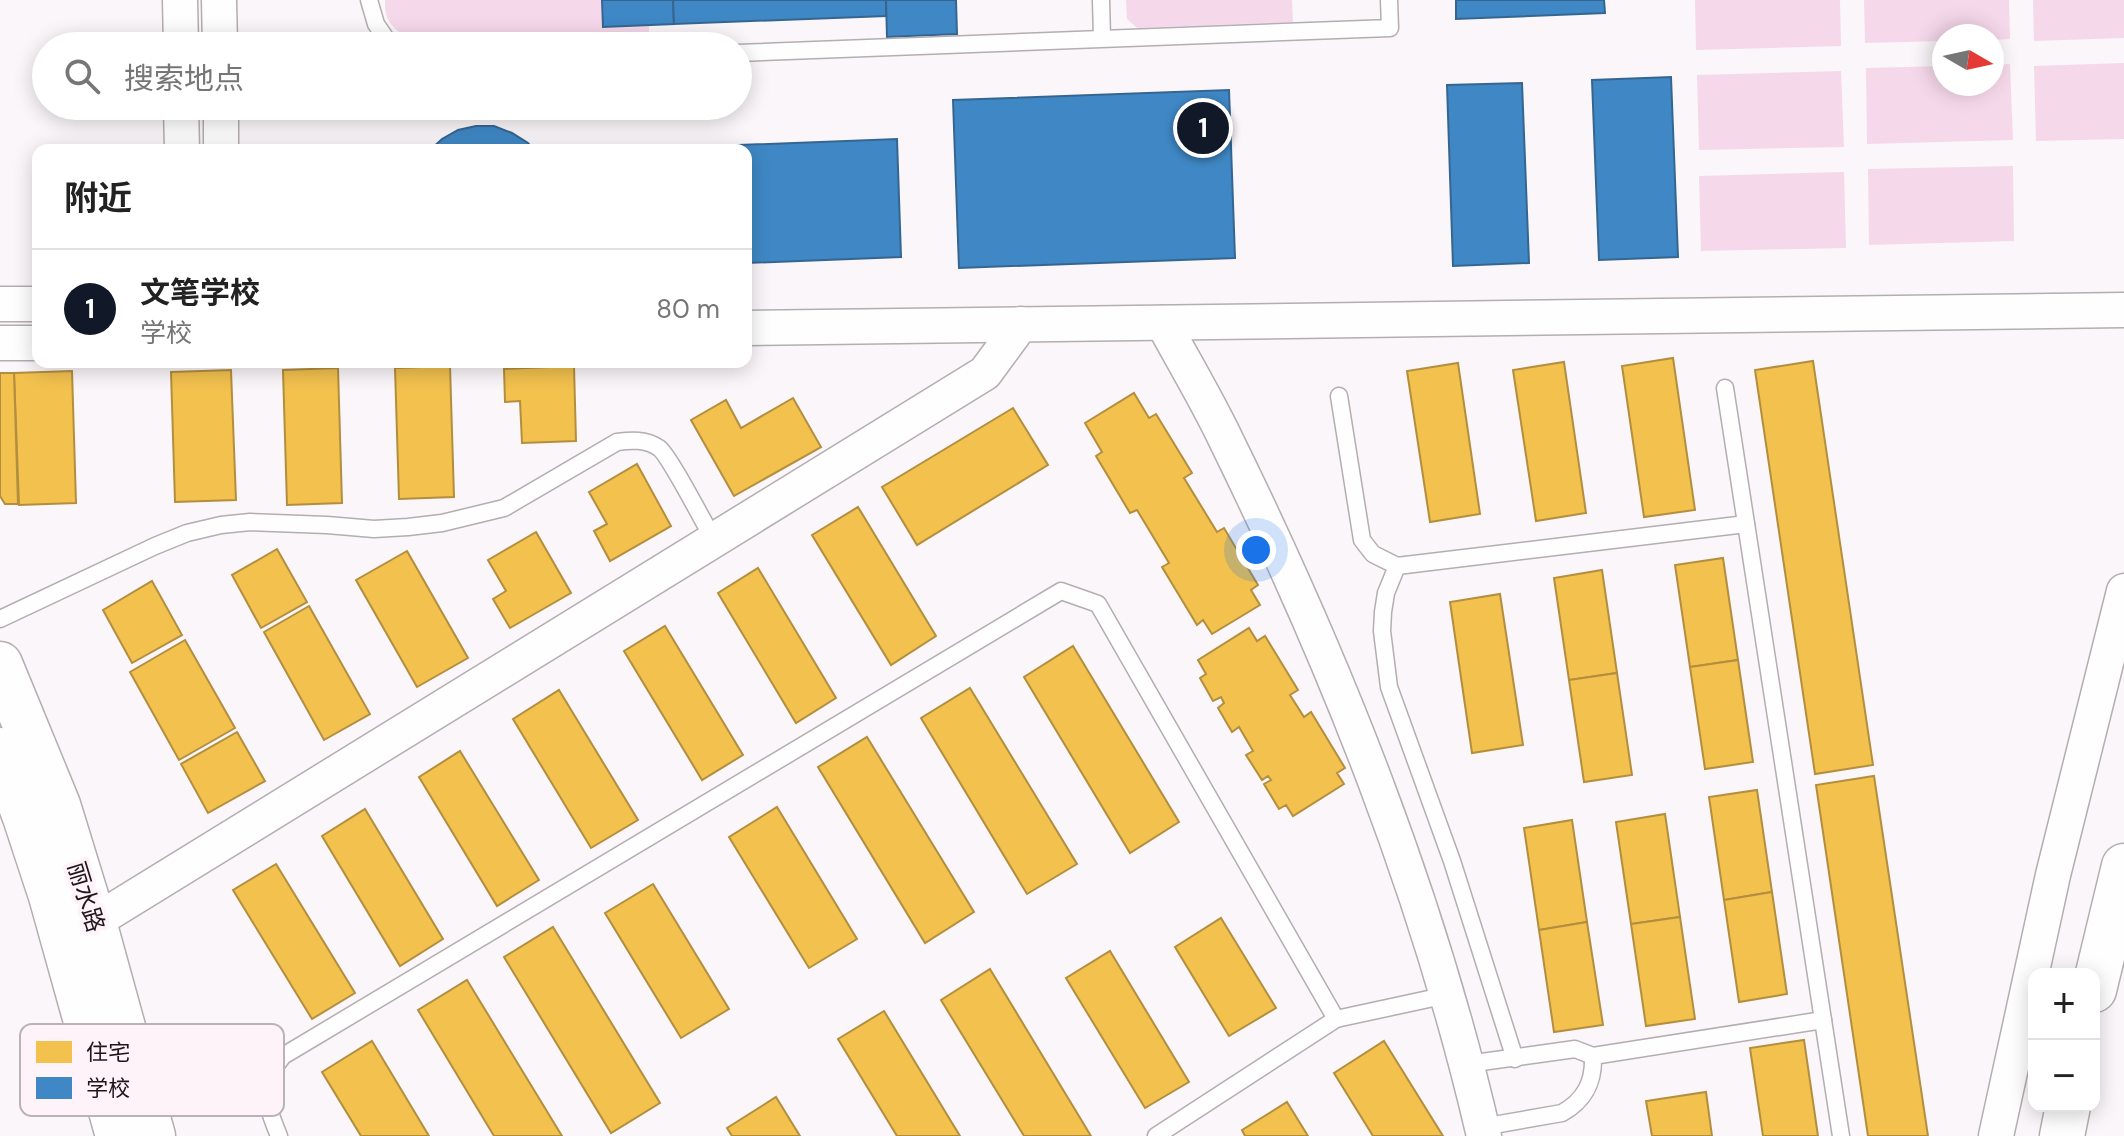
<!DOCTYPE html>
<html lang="zh">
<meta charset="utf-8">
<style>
:root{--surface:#fff;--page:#f6f6f6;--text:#222;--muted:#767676;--line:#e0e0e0;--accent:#111827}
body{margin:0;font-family:"DM Sans","Noto Sans SC",sans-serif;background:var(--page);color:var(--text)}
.controls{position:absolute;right:24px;bottom:24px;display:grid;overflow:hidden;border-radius:16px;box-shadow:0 4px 20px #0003}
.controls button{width:72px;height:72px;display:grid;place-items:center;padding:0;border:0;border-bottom:2px solid var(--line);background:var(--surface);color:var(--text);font:40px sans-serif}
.compass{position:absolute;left:1932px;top:24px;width:72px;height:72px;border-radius:50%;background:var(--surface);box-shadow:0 4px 20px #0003;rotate:99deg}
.you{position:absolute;left:1256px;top:550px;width:28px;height:28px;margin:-20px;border:6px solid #fff;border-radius:50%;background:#1a73e8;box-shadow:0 0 0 12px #1a73e833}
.badge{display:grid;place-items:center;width:52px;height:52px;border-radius:50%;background:var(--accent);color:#fff;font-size:26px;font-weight:700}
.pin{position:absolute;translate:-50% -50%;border:4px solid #fff;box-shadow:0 2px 8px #0006}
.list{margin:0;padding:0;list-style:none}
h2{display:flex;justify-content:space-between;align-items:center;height:104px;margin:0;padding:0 32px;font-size:34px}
h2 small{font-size:26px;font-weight:400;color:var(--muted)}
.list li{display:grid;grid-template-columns:52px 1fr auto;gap:24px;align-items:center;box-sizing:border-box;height:120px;padding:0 32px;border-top:2px solid var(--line)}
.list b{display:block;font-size:30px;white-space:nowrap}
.list p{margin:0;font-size:26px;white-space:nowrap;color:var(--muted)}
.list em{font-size:26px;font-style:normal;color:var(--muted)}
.icon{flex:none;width:44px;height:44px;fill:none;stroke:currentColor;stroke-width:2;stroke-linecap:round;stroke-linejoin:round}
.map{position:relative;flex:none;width:2124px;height:1136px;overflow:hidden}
.search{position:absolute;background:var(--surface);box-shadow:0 4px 20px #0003;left:32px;top:32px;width:720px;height:88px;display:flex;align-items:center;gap:20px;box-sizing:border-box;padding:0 28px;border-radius:44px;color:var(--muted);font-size:30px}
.panel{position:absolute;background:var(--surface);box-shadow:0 4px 20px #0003;left:32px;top:144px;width:720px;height:224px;border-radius:16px}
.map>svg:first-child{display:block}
</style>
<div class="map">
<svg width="2124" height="1136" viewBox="0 0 2124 1136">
<rect width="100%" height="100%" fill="#fbf6f9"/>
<g fill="#f6d8eb">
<path d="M 385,0 L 602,0 L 603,26 L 649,25 L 649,41 L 429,46 C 414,42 390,31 386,14 C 385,10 385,5 385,0 Z"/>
<polygon points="1126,0 1292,0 1293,22 1137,28 1127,19"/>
<polygon points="1695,0 1840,0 1841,46 1696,50"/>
<polygon points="1864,0 2009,0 2010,39 1992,40 1992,36 1944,36 1944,41 1865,43"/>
<polygon points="2033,0 2124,0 2124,38 2034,41"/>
<polygon points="2124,63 2124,139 2036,141 2034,66"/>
<polygon points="2010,64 2013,140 1867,144 1866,68 1944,66 1944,84 1992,84 1992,65"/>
<polygon points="1841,71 1844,147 1699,150 1697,75"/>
<polygon points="2013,166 2014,241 1869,245 1868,169"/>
<polygon points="1844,172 1846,248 1701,251 1699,176"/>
</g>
<g fill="#f2c14e" stroke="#b38e3f" stroke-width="2">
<polygon points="1673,358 1695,510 1644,517 1622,366"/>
<polygon points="1813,361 1873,765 1815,774 1755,370"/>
<polygon points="1564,362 1586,513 1536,521 1513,370"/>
<polygon points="1458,363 1480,514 1430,522 1407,371"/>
<polygon points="450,366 454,497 399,499 395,368"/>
<polygon points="574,366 576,441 522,443 520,401 505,402 504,369"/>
<polygon points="338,368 342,503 287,505 283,370"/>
<polygon points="231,370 236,500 175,502 171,372"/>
<polygon points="72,371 76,503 19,505 14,373"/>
<polygon points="0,373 14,373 18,504 5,504 0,496"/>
<polygon points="1134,393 1149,418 1156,414 1192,473 1184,478 1217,532 1224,528 1258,585 1251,590 1260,605 1212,634 1203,620 1197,625 1162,567 1169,563 1137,510 1130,513 1096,456 1102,452 1085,423"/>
<polygon points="793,398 821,447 734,496 691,420 726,400 741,428"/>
<polygon points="1013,408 1048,465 917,545 882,487"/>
<polygon points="637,464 671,526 610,561 594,531 607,524 589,492"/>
<polygon points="858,507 936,636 891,665 812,535"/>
<polygon points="536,532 571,593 510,628 493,599 506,591 488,560"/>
<polygon points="277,549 307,602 261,628 232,575"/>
<polygon points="407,551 468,658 417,687 356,580"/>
<polygon points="1723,558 1738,660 1690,667 1675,565"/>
<polygon points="758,568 836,698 796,723 718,593"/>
<polygon points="1602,570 1617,673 1569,680 1554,578"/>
<polygon points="152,581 182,635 132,663 103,610"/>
<polygon points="1500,594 1523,745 1472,753 1450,602"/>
<polygon points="309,606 370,714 324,740 264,632"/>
<polygon points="665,626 743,755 702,780 624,651"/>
<polygon points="1249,628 1257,641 1265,636 1298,690 1290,695 1304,717 1311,712 1345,768 1337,773 1344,784 1293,816 1286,805 1279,809 1264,784 1271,780 1268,776 1262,780 1246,755 1253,751 1239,727 1232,732 1218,708 1224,703 1221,697 1213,701 1200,678 1206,674 1198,660"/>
<polygon points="185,640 235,728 179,760 130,672"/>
<polygon points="1073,646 1179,822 1130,853 1024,677"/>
<polygon points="1738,660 1753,762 1705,769 1690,667"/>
<polygon points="1617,673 1632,775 1584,782 1569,680"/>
<polygon points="970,688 1077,864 1027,894 921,718"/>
<polygon points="559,690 638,820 591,848 513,719"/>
<polygon points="237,732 265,781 208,813 181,764"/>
<polygon points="867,737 974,912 925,943 818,767"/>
<polygon points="460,751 539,880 497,906 419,777"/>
<polygon points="1874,776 1928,1136 1868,1136 1816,785"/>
<polygon points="1757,790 1772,892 1724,900 1709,797"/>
<polygon points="777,807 857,939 809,968 729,837"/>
<polygon points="365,809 443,939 400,966 322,836"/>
<polygon points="1665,814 1680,917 1631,924 1616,822"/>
<polygon points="1572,820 1587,922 1539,930 1524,828"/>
<polygon points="276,864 355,993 312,1019 233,890"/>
<polygon points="653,884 729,1009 681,1038 605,913"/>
<polygon points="1772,892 1787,994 1739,1002 1724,900"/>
<polygon points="1680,917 1695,1019 1646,1026 1631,924"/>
<polygon points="1221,918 1276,1008 1229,1036 1175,947"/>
<polygon points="1587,922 1603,1025 1554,1032 1539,930"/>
<polygon points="553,927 660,1103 611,1133 504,957"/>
<polygon points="1110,951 1189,1082 1145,1108 1066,978"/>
<polygon points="990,969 1091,1136 1024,1136 941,1000"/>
<polygon points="467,980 562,1136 494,1136 418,1010"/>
<polygon points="884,1011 960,1136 897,1136 838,1039"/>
<polygon points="1804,1040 1818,1136 1763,1136 1750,1048"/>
<polygon points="372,1041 429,1136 361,1136 322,1072"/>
<polygon points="1384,1041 1443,1136 1373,1136 1334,1073"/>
<polygon points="1706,1092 1712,1136 1652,1136 1646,1101"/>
<polygon points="776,1097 800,1136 732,1136 727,1128"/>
<polygon points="1287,1102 1308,1136 1245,1136 1242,1130"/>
</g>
<g fill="#3f88c5" stroke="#356692" stroke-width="2">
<polygon points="602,0 673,0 674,24 603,27"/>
<polygon points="673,0 886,0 886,16 674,24"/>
<polygon points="886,0 956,0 957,34 887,37"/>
<polygon points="1456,0 1604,0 1605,13 1456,19"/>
<polygon points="1671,77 1678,257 1599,260 1592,80"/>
<polygon points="1522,83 1529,263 1453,266 1447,85"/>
<polygon points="1229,90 1235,258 959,268 953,100"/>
<polygon points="476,126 494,126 512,133 528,143 534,150 430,150 442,139 458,130"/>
<polygon points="897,139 901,257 746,263 746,150 611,150"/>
</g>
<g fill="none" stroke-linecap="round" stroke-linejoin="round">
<defs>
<g id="lane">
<polyline points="369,0 376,24 391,46"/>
<polyline points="1101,0 1102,38"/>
<polyline points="738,53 1390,28 1389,0"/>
<polyline points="1725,388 1841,1136"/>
<polyline points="1339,396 1362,540 1373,554 1397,566"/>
<path d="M 0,619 L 155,546 L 187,533 L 221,525 L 250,522 L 327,525 L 374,529 L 408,527 L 442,523 L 504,508 L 617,442 C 632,440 646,439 659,448 C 669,455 705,525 714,540"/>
<polyline points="1515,1059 1452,861 1389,687 1382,631 1383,612 1386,593 1397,566 1746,524"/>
<polyline points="1467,1064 1575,1049 1593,1056 1823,1020"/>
<path d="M 1482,1127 L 1562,1113 C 1585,1100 1594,1082 1593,1056"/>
<path d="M 279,1136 C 266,1104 259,1085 283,1056 L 1061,591 L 1098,604 L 1336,1019"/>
<polyline points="1156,1136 1336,1019 1447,995"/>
</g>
<g id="street">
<polyline points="180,0 181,46"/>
<polyline points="219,0 220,46"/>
<polyline points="181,106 182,150"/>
<polyline points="221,106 221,150"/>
<polyline points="0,304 38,304"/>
<path d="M 1163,323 C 1184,362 1207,400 1226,440 C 1335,662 1428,894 1484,1136"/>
<polyline points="746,328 2124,310"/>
<polyline points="0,343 38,343"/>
<polyline points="94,922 985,373 1021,324"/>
<polyline points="1996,1136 2053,875 2124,591"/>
</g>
<g id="secondary">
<polyline points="0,664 58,805 94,922 153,1136"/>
<polyline points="0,750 25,817 51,896 118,1136"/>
</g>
<g id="primary">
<polyline points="2094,990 2124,866"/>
<polyline points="2062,1136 2068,1106"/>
</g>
</defs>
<use href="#lane" stroke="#b4adb1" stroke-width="19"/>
<use href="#street" stroke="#b4adb1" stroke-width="37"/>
<use href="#secondary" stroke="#b4adb1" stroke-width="47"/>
<use href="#primary" stroke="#b4adb1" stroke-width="47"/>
<use href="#lane" stroke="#fefefe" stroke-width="16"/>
<use href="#street" stroke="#fefefe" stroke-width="34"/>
<use href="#secondary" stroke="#fefefe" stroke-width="44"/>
<use href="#primary" stroke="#fefefe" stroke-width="44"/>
</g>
<g text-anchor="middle" stroke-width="8" stroke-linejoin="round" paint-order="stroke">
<g font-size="24" fill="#1f161c" stroke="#fef3f9">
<text transform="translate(86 897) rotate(73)" y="8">丽水路</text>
</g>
</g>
<rect x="20" y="1024" width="264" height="92" rx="12" fill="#fef3f9" stroke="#bbb1b7" stroke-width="2"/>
<rect x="36" y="1041" width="36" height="22" fill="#f2c14e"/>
<rect x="36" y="1077" width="36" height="22" fill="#3f88c5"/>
<g font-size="22" fill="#1f161c">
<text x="86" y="1060">住宅</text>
<text x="86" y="1096">学校</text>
</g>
</svg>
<div class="controls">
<button>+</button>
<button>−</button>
</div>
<svg class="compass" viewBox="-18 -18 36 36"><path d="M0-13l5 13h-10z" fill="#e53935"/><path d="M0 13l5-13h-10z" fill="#767676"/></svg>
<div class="you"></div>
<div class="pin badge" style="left:1203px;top:128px">1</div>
<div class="search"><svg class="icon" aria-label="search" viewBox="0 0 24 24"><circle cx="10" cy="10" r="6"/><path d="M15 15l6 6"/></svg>搜索地点</div>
<section class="panel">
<h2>附近<small></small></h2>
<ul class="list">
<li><span class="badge">1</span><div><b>文笔学校</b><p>学校</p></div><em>80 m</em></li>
</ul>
</section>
</div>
